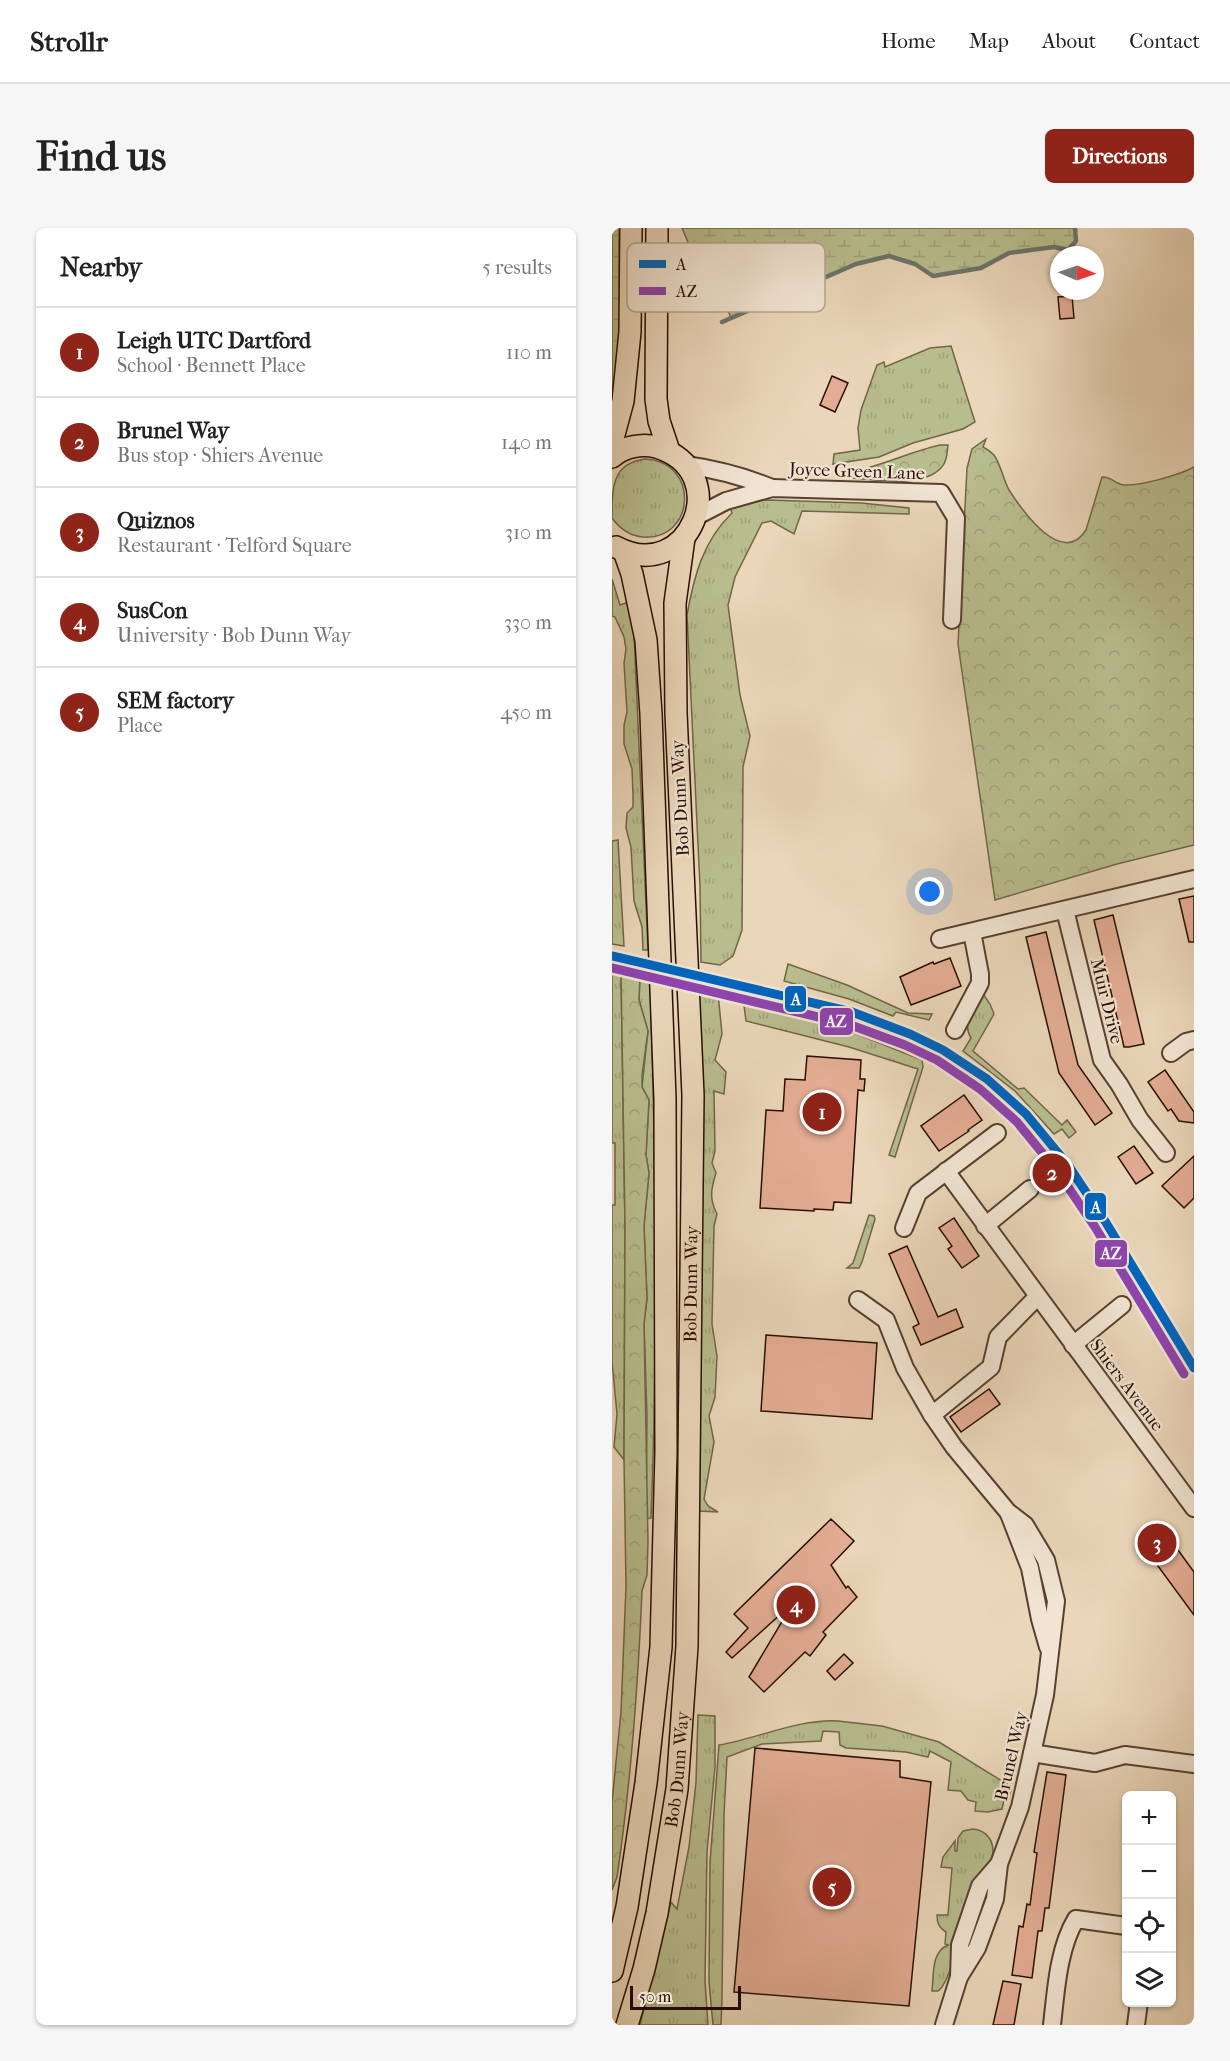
<!DOCTYPE html>
<meta charset="utf-8">
<style>
:root{--surface:#fff;--page:#f6f6f6;--text:#222;--muted:#767676;--line:#e0e0e0;--accent:#8f2418}
body{margin:0;font-family:"IM FELL French Canon",serif;background:var(--page);color:var(--text)}
.controls{position:absolute;right:18px;bottom:18px;display:grid;overflow:hidden;border-radius:9px;box-shadow:0 2px 4px #0004}
.controls button{width:54px;height:54px;display:grid;place-items:center;padding:0;border:0;border-bottom:2px solid var(--line);background:var(--surface);color:var(--text);font:30px sans-serif}
.compass{position:absolute;left:438px;top:18px;width:54px;height:54px;border-radius:50%;background:var(--surface);box-shadow:0 2px 4px #0004;rotate:92deg}
.scale{position:absolute;left:18px;bottom:15px;width:111px;box-sizing:border-box;padding-left:6px;border:3px solid #280e01;border-top:0;font-size:16px;line-height:21px;white-space:nowrap;color:#280e01;-webkit-text-stroke:4px #f1e4d2;paint-order:stroke}
.you{position:absolute;left:318px;top:664px;width:21px;height:21px;margin:-15px;border:4px solid #fff;border-radius:50%;background:#1a73e8;box-shadow:0 0 0 9px #1a73e833}
.badge{display:grid;place-items:center;width:39px;height:39px;border-radius:50%;background:var(--accent);color:#fff;font-size:20px;font-weight:700}
.pin{position:absolute;translate:-50% -50%;border:3px solid #fff;box-shadow:0 2px 6px #0006}
.list{margin:0;padding:0;list-style:none}
h2{display:flex;justify-content:space-between;align-items:center;height:78px;margin:0;padding:0 24px;font-size:26px}
h2 small{font-size:20px;font-weight:400;color:var(--muted)}
.list li{display:grid;grid-template-columns:39px 1fr auto;gap:18px;align-items:center;box-sizing:border-box;height:90px;padding:0 24px;border-top:2px solid var(--line)}
.list b{display:block;font-size:22px;white-space:nowrap}
.list p{margin:0;font-size:20px;white-space:nowrap;color:var(--muted)}
.list em{font-size:20px;font-style:normal;color:var(--muted)}
.icon{flex:none;width:33px;height:33px;fill:none;stroke:currentColor;stroke-width:2;stroke-linecap:round;stroke-linejoin:round}
.map{position:relative;flex:none;width:582px;height:1797px;overflow:hidden;border-radius:9px}
header{display:flex;align-items:center;gap:36px;box-sizing:border-box;height:84px;padding:0 30px;background:var(--surface);border-bottom:2px solid var(--line)}
header strong{font-size:28px}
nav{display:flex;gap:33px;margin-inline-start:auto;font-size:21px}
.intro{display:flex;align-items:center;justify-content:space-between;box-sizing:border-box;height:144px;padding:0 36px}
h1{margin:0;font-size:42px}
.button{padding:15px 27px;border-radius:9px;background:var(--accent);color:#fff;font-size:21px;font-weight:700}
main{display:flex;gap:36px;padding:0 36px}
aside{flex:1;background:var(--surface);border-radius:9px;box-shadow:0 2px 4px #0004}
.map>svg:first-child{display:block}
</style>
<header>
<strong>Strollr</strong>
<nav><a>Home</a><a>Map</a><a>About</a><a>Contact</a></nav>
</header>
<div class="intro"><h1>Find us</h1><a class="button">Directions</a></div>
<main>
<aside>
<h2>Nearby<small>5 results</small></h2>
<ul class="list">
<li><span class="badge">1</span><div><b>Leigh UTC Dartford</b><p>School · Bennett Place</p></div><em>110 m</em></li>
<li><span class="badge">2</span><div><b>Brunel Way</b><p>Bus stop · Shiers Avenue</p></div><em>140 m</em></li>
<li><span class="badge">3</span><div><b>Quiznos</b><p>Restaurant · Telford Square</p></div><em>310 m</em></li>
<li><span class="badge">4</span><div><b>SusCon</b><p>University · Bob Dunn Way</p></div><em>330 m</em></li>
<li><span class="badge">5</span><div><b>SEM factory</b><p>Place</p></div><em>450 m</em></li>
</ul>
</aside>
<div class="map">
<svg width="582" height="1797" viewBox="0 0 582 1797">
<defs>
<pattern id="grass-tufts" width="24" height="20" patternUnits="userSpaceOnUse" patternTransform="scale(1.5)"><rect width="24" height="20" fill="#b8bd8e"/><path d="M3 7l-1-3M5 7V3M7 7l1-3M15 17l-1-3M17 17v-4M19 17l1-3" fill="none" stroke="#9ea179"/></pattern>
<pattern id="forest-crowns" width="20" height="18" patternUnits="userSpaceOnUse" patternTransform="scale(1.5)"><rect width="20" height="18" fill="#b8bd8e"/><path d="M2 6a3 3 0 1 1 6 0M12 15a3 3 0 1 1 6 0" fill="none" stroke="#9ea179"/></pattern>
<pattern id="wetland-marsh" width="20" height="14" patternUnits="userSpaceOnUse" patternTransform="scale(1.5)"><rect width="20" height="14" fill="#b8bd8e"/><path d="M1 5h8M5 5V1M11 12h8M15 12V8" fill="none" stroke="#9ea179"/></pattern>
</defs>
<rect width="100%" height="100%" fill="#ead6b9"/>
<filter id="stains"><feTurbulence type="fractalNoise" baseFrequency=".00333" numOctaves="4"/><feColorMatrix values="0 0 0 0 .2 0 0 0 0 .09 0 0 0 0 .02 0 0 0 .5 -.17"/></filter>
<radialGradient id="worn" r=".72"><stop offset=".6" stop-color="#630" stop-opacity="0"/><stop offset="1" stop-color="#630" stop-opacity=".3"/></radialGradient>
<g fill="url(#grass-tufts)" stroke="#706648" stroke-width="1.5">
<polygon points="339,118 363,194 351,201 301,215 267,229 221,236 222,226 248,222 246,200 249,182 265,137 272,134 273,139 318,120"/>
<path d="M 33,231 C 89,234 83,313 31,309 C 17,308 8,301 0,290 C 0,260 0,235 33,231 Z"/>
<path d="M 156,272 L 249,275 L 297,280 L 297,286 L 190,283 L 182,306 L 159,293 L 150,295 L 123,349 L 116,377 L 128,467 L 138,508 L 131,539 L 130,702 L 121,728 L 108,737 L 89,734 L 88,658 L 75,387 C 82,348 91,313 120,285 L 118,278 L 132,274 Z"/>
<polygon points="0,351 8,377 17,374 22,405 36,722 31,722 30,699 22,673 19,619 14,600 15,585 21,579 21,567 20,541 12,516 12,497 15,484 12,435 14,421 12,409 3,389 0,388"/>
<polygon points="6,612 12,718 0,716 0,613"/>
<polygon points="176,736 235,757 296,785 320,786 317,792 284,784 281,788 237,771 172,753"/>
<polygon points="0,741 9,744 13,997 12,1232 2,1219 5,1186 0,1133 0,977 3,977 3,915 0,915"/>
<path d="M 28,748 L 38,751 C 44,930 46,1110 39,1290 L 34,1291 L 35,1188 L 32,1096 L 35,1070 L 32,998 L 37,945 L 34,927 L 37,872 L 30,859 L 36,803 L 27,772 Z"/>
<path d="M 86,760 L 106,765 L 110,806 L 103,832 L 114,844 L 112,866 L 102,863 L 103,923 L 100,935 L 104,945 C 99,961 97,971 105,986 L 102,998 L 100,1096 L 105,1128 L 103,1169 L 97,1188 L 102,1214 L 92,1271 L 96,1278 L 106,1284 L 87,1283 L 89,1007 Z"/>
<path d="M 371,766 L 378,776 L 382,786 L 361,823 L 406,861 L 412,860 L 450,897 L 455,892 L 464,904 L 457,910 L 450,901 L 442,906 L 403,863 L 351,823 L 359,810 C 349,794 363,780 371,766 Z"/>
<polygon points="131,770 198,785 236,798 237,803 310,832 311,839 283,929 277,927 306,841 237,819 134,793"/>
<path d="M 336,834 C 371,855 402,885 428,916 L 427,918 L 377,869 L 330,835 Z"/>
<polygon points="257,987 262,988 263,991 250,1034 247,1040 235,1040 241,1035"/>
<polygon points="86,1487 103,1488 103,1539 95,1623 93,1753 96,1797 28,1797 59,1674 65,1681 77,1619 84,1554"/>
<path d="M 226,1493 L 270,1498 L 327,1514 L 398,1558 L 399,1562 L 396,1573 L 392,1572 L 390,1581 L 376,1584 L 363,1583 L 364,1574 L 356,1572 L 349,1563 L 336,1562 L 339,1534 L 318,1523 L 316,1529 L 294,1524 L 234,1520 L 228,1517 L 227,1504 L 211,1503 L 209,1513 L 150,1516 L 115,1529 L 112,1587 L 110,1770 L 109,1797 L 101,1797 L 97,1754 L 98,1635 L 107,1517 C 147,1510 186,1491 226,1493 Z"/>
<path d="M 361,1601 C 373,1602 381,1611 381,1623 C 381,1632 374,1641 371,1649 C 357,1682 348,1717 335,1750 L 330,1759 L 326,1763 L 320,1763 C 322,1746 319,1724 336,1717 L 333,1716 L 334,1704 C 327,1700 325,1695 325,1687 L 336,1687 L 340,1640 L 329,1639 L 331,1629 L 343,1613 L 343,1623 L 345,1623 L 346,1610 L 351,1603 Z"/>
</g>
<g fill="url(#forest-crowns)" stroke="#706648" stroke-width="1.5">
<path d="M 374,211 L 371,219 C 375,221 379,224 382,227 C 389,237 391,251 397,262 C 410,282 450,340 474,302 L 490,249 C 499,248 503,256 512,257 C 528,258 568,247 582,239 L 582,617 L 505,636 L 383,672 L 346,416 L 355,240 L 360,221 Z"/>
<path d="M 328,217 L 336,217 C 335,225 335,234 329,240 C 310,260 266,252 240,250 L 237,247 L 239,244 C 270,238 297,224 328,217 Z"/>
<path d="M 9,744 L 28,748 L 27,772 L 36,803 L 30,847 L 30,859 L 37,872 L 34,927 L 37,945 L 32,998 L 35,1070 L 32,1096 L 36,1314 L 35,1347 L 30,1363 C 26,1459 19,1554 5,1649 L 0,1662 L 0,1574 L 9,1484 L 14,1358 L 12,1232 L 13,997 Z"/>
</g>
<g fill="url(#wetland-marsh)" stroke="#706648" stroke-width="1.5">
<polygon points="0,0 7,0 7,129 0,166"/>
<polygon points="70,0 463,0 464,13 456,22 442,19 397,25 369,40 321,48 303,36 277,28 244,36 119,90 109,66 99,68"/>
</g>
<g fill="none" stroke-linecap="round" stroke-linejoin="round">
<polyline stroke="#6b7569" stroke-width="4.5" points="110,94 244,36 277,28 303,36 321,48 369,40 397,25 442,19 456,22 464,13 463,0"/>
</g>
<g fill="#e3ac93" stroke="#280e01" stroke-width="1.5">
<polygon points="460,68 462,90 448,91 446,69"/>
<polygon points="220,148 236,155 223,184 208,177"/>
<polygon points="582,668 582,714 577,714 567,671"/>
<polygon points="501,687 532,816 517,819 512,819 482,692"/>
<polygon points="434,704 466,837 500,885 483,897 447,845 414,709"/>
<polygon points="338,730 349,758 299,777 288,749 321,734 322,736"/>
<polygon points="195,828 249,832 248,851 253,851 252,863 246,862 239,975 222,974 221,982 202,981 202,983 148,980 154,882 171,883 173,851 193,852"/>
<polygon points="553,842 582,884 582,895 567,893 559,881 556,883 536,854"/>
<polygon points="352,867 370,892 356,902 357,903 327,923 309,898"/>
<polygon points="522,918 541,945 524,956 506,929"/>
<polygon points="582,928 582,970 572,980 550,958"/>
<polygon points="342,990 367,1028 350,1040 336,1021 340,1018 327,1000"/>
<polygon points="295,1018 326,1089 344,1081 351,1099 309,1117 301,1099 307,1096 277,1026"/>
<polygon points="154,1107 265,1115 260,1191 149,1183"/>
<polygon points="377,1161 388,1176 349,1204 338,1189"/>
<polygon points="219,1291 242,1313 219,1337 234,1360 236,1358 245,1369 211,1404 214,1407 198,1428 193,1424 152,1464 137,1449 181,1375 120,1430 114,1424 136,1400 122,1386"/>
<polygon points="550,1300 582,1344 582,1387 529,1315"/>
<polygon points="232,1426 241,1435 223,1452 215,1443"/>
<polygon points="143,1520 288,1533 288,1549 319,1554 297,1778 122,1764"/>
<polygon points="435,1544 454,1547 437,1680 433,1680 430,1703 426,1703 420,1750 400,1747 407,1698 411,1699 415,1676 418,1677 425,1625 422,1624"/>
<polygon points="391,1753 409,1756 402,1797 381,1797"/>
</g>
<g fill="none" stroke-linecap="round" stroke-linejoin="round">
<defs>
<g id="minor">
<path d="M 74,237 C 103,241 133,249 160,260"/>
<polyline points="85,288 114,273 160,260 329,265 344,290 340,392"/>
<polyline points="453,682 490,832 507,856 528,892 554,925"/>
<polyline points="328,711 582,651"/>
<polyline points="343,802 368,755 368,746 360,704"/>
<polyline points="559,825 574,814 582,812"/>
<polyline points="334,943 582,1280"/>
<polyline points="373,998 418,961"/>
<polyline points="292,1000 306,965 385,905"/>
<polyline points="246,1072 274,1092 293,1140 320,1187 342,1219 396,1284 413,1297 434,1332 444,1373 433,1467 408,1579 387,1636 383,1671 365,1720 347,1749"/>
<polyline points="461,1117 510,1077"/>
<polyline points="320,1187 379,1139 386,1109 425,1069"/>
<polyline points="397,1286 418,1340 428,1391 436,1419"/>
<polyline points="420,1525 483,1535 513,1527 582,1536"/>
<polyline points="332,1797 347,1749 348,1717 368,1658 387,1636"/>
<path d="M 440,1797 C 444,1763 446,1721 464,1691 L 514,1698"/>
<polyline points="524,1797 527,1774"/>
</g>
<g id="major">
<polyline points="45,0 44,171 47,193 57,223"/>
<polyline points="0,214 11,173 18,104 19,0"/>
<path d="M 0,229 C 11,219 30,215 44,219 C 125,243 77,358 4,319"/>
<polyline points="0,1743 15,1679 34,1555 49,1419 54,1224 53,871 39,486 34,412 20,346 12,323"/>
<path id="s1" d="M 15,1797 L 32,1741 L 45,1685 L 65,1561 L 75,1418 L 81,867 L 64,485 L 63,375 L 72,310"/>
</g>
</defs>
<use href="#minor" stroke="#58402f" stroke-width="20"/>
<use href="#major" stroke="#280e01" stroke-width="24"/>
<use href="#minor" stroke="#f1e4d2" stroke-width="16"/>
<use href="#major" stroke="#ead6b9" stroke-width="21"/>
<defs>
<polyline id="bus-1" points="0,728 240,784 298,806 331,822 375,851 414,886 456,937 493,993 582,1140"/>
<polyline id="bus-2" points="0,740 236,796 293,817 325,832 368,861 405,894 446,944 483,999 572,1146"/>
</defs>
<use href="#bus-1" stroke="#f1e4d2" stroke-width="14"/>
<use href="#bus-2" stroke="#f1e4d2" stroke-width="14"/>
<use href="#bus-1" stroke="#0065bd" stroke-width="9"/>
<use href="#bus-2" stroke="#8e44ad" stroke-width="9"/>
</g>
<g text-anchor="middle" stroke-width="4.5" stroke-linejoin="round" paint-order="stroke">
<g font-size="18" fill="#280e01" stroke="#f1e4d2">
<text transform="translate(245 243) rotate(2)" y="6">Joyce Green Lane</text>
<text transform="translate(68 570) rotate(-93)" y="6">Bob Dunn Way</text>
<text transform="translate(495 773) rotate(76)" y="6">Muir Drive</text>
<text dy="6" stroke="none"><textPath href="#s1" startOffset="747">Bob Dunn Way</textPath></text>
<text transform="translate(515 1157) rotate(53)" y="6">Shiers Avenue</text>
<text transform="translate(399 1528) rotate(-77)" y="6">Brunel Way</text>
<text dy="6" stroke="none"><textPath href="#s1" startOffset="261">Bob Dunn Way</textPath></text>
</g>
</g>
<rect x="15" y="15" width="198" height="69" rx="9" fill="#f1e4d2" stroke="#b5a493" stroke-width="1.5"/>
<rect x="27" y="32" width="27" height="8" fill="#0065bd"/>
<rect x="27" y="59" width="27" height="8" fill="#8e44ad"/>
<g font-size="16" fill="#280e01">
<text x="64" y="42">A</text>
<text x="64" y="69">AZ</text>
</g>
<g stroke="#f1e4d2" stroke-width="2">
<rect x="172" y="757" width="23" height="28" rx="6" fill="#0065bd"/>
<rect x="207" y="779" width="35" height="29" rx="6" fill="#8e44ad"/>
<rect x="472" y="964" width="23" height="29" rx="6" fill="#0065bd"/>
<rect x="482" y="1011" width="34" height="29" rx="6" fill="#8e44ad"/>
</g>
<g font-size="16" text-anchor="middle" font-weight="bold" fill="#fff">
<text x="184" y="777">A</text>
<text x="224" y="799">AZ</text>
<text x="484" y="985">A</text>
<text x="499" y="1031">AZ</text>
</g>
<rect width="100%" height="100%" filter="url(#stains)"/>
<rect width="100%" height="100%" fill="url(#worn)"/>
</svg>
<div class="controls">
<button>+</button>
<button>−</button>
<button><svg class="icon" aria-label="locate" viewBox="0 0 24 24"><circle cx="12" cy="12" r="6"/><path d="M12 2v4M12 18v4M2 12h4M18 12h4"/></svg></button>
<button><svg class="icon" aria-label="layers" viewBox="0 0 24 24"><path d="M12 4l9 5-9 5-9-5zM3 14l9 5 9-5"/></svg></button>
</div>
<svg class="compass" viewBox="-18 -18 36 36"><path d="M0-13l5 13h-10z" fill="#e53935"/><path d="M0 13l5-13h-10z" fill="#767676"/></svg>
<div class="scale">50 m</div>
<div class="you"></div>
<div class="pin badge" style="left:210px;top:884px">1</div>
<div class="pin badge" style="left:440px;top:945px">2</div>
<div class="pin badge" style="left:545px;top:1315px">3</div>
<div class="pin badge" style="left:184px;top:1377px">4</div>
<div class="pin badge" style="left:220px;top:1659px">5</div>
</div>
</main>
